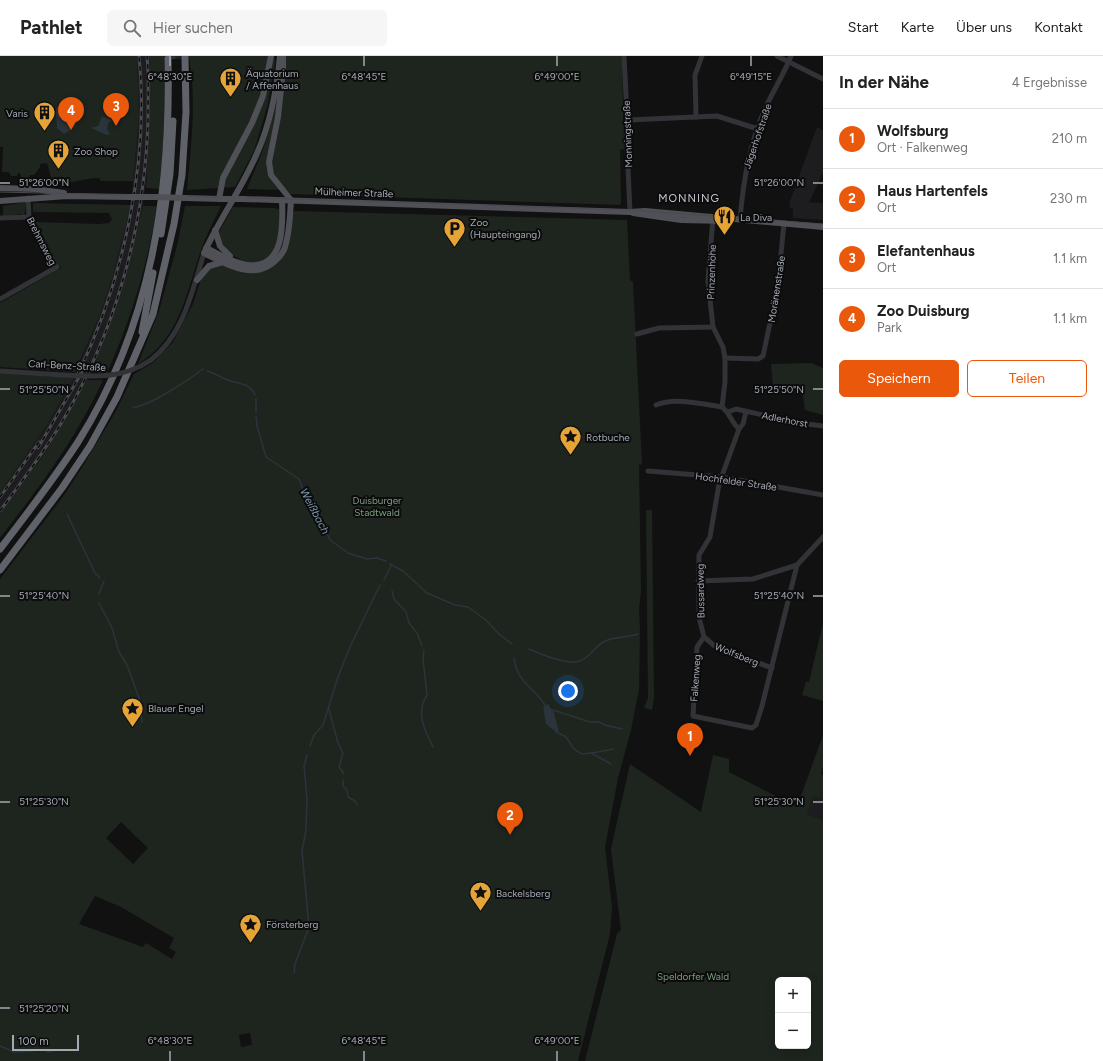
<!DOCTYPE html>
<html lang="de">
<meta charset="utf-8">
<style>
:root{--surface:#fff;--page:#f6f6f6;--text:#222;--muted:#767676;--line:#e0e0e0;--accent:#ea580c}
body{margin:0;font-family:Figtree,sans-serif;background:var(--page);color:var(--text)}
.controls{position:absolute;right:12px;bottom:12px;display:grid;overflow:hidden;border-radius:6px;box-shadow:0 2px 10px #0003}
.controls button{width:36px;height:36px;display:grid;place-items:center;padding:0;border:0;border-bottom:1px solid var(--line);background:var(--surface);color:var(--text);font:20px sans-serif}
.scale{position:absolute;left:12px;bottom:10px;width:67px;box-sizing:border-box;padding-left:4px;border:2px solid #a3a9b2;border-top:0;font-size:11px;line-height:14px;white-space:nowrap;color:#a3a9b2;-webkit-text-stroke:3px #0c0c0d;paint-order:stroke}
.you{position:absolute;left:568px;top:635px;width:14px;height:14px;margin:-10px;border:3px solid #fff;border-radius:50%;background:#1a73e8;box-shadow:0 0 0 6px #1a73e833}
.badge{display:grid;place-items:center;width:26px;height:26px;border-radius:50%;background:var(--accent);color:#fff;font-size:13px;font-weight:700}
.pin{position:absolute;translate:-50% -33px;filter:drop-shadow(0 1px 2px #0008)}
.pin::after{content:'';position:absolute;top:21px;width:14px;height:12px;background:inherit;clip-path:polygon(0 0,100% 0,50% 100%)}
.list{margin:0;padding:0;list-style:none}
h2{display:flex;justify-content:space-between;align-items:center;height:52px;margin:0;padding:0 16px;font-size:17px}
h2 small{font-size:13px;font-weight:400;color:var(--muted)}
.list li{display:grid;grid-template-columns:26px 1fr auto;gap:12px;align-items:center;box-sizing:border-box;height:60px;padding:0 16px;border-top:1px solid var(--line)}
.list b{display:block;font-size:15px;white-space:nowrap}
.list p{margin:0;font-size:13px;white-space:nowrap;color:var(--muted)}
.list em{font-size:13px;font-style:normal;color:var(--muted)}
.actions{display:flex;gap:8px;padding:12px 16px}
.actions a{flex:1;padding:9px 0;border:1px solid var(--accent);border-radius:6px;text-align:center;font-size:14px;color:var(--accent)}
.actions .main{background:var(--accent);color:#fff}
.icon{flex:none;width:22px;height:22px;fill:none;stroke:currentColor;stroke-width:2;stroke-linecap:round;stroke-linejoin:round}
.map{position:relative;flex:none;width:823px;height:1005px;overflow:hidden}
header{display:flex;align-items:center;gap:24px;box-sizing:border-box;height:56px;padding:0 20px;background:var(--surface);border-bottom:1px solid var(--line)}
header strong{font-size:19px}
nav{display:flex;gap:22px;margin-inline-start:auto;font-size:14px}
.search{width:280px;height:36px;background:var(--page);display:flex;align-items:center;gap:10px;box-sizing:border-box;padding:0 14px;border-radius:6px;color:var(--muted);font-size:15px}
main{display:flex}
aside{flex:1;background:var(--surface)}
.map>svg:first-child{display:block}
</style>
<header>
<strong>Pathlet</strong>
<div class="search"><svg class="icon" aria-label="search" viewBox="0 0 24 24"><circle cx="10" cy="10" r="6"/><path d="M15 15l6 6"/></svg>Hier suchen</div>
<nav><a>Start</a><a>Karte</a><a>Über uns</a><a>Kontakt</a></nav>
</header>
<main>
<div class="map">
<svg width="823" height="1005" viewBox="0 0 823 1005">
<rect width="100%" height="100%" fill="#111112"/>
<g fill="#1d1d1f">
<polygon points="137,0 149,0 150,89 143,150 125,222 101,292 83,333 45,397 0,458 0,437 49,366 71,328 99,261 113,219 131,149 133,125 139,59"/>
<polygon points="817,71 823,74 823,117 809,146 823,147 823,164 793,162 793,153 789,151 790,145"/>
<polygon points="813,740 823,744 823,764 807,758"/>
</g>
<g fill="#1e251e" fill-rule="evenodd">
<path d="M 0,0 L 137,0 L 139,59 L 133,125 L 101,125 L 99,122 C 86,122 74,127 61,127 L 59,124 L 53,128 L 47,107 L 40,108 L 40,111 L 34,119 L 30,119 L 29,124 L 22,124 L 20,117 L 18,117 L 17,120 L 11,120 L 9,116 L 2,116 L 3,91 L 0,91 Z"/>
<path d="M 149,0 L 274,0 L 275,6 L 268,48 L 254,95 L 235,131 L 187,134 C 191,91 197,45 189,2 L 164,4 C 166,47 164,90 159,133 L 146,132 L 150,60 Z"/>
<polygon points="285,0 622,0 624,93 620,94 621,146 620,149 291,138 287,134 247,133 264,91 279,38"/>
<polygon points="26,146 25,157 23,160 21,158 3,160 3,150"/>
<polygon points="33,147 131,149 113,219 99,261 75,316 0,311 0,247 61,212 35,166 99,168 109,167 112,164 109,157 33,156"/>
<path d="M 143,150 L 157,150 C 148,207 131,264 107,317 L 91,317 C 113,263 129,207 143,150 Z"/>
<path d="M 185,150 L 221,150 C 214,165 205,181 200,197 C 186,238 179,284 138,308 L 159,255 L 178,186 Z"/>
<path d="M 233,151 L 274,152 L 281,154 C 280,166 282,180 276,191 C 260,221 226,203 218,178 Z"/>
<path d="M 294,155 L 627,164 L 630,224 L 633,226 L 642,408 L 639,409 L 641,535 L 639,553 L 640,575 L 639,633 L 631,674 L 618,722 L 605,791 L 612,851 L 610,878 L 578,1005 L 0,1005 L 0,523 L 65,438 L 81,413 L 116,355 L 134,318 L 153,307 L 173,286 L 193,248 L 202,220 L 210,212 L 219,210 L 279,204 ZM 551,650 L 559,675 L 545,657 L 543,652 ZM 121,766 L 148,792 L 133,808 L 106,782 ZM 95,840 L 121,851 L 174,882 L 169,892 L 176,896 L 172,903 L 146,887 L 143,891 L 79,868 ZM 250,977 L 252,989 L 241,991 L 239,979 Z"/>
<polygon points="811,307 823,312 823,359 805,354 803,339 773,332 771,308"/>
<polygon points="0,317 74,322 49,366 0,437"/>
<path d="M 87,324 L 103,324 C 75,385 40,430 0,482 L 0,458 L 45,397 Z"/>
<polygon points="646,454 652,454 654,642 652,654 644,652 648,642"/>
<polygon points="823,567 823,645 802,639 806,626 809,626"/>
<path d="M 823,679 L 823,712 L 821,718 L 823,719 L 823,744 L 813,740 L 807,758 L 823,764 L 823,1005 L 585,1005 L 617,878 L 621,874 L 611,793 L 630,708 L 701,756 L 713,699 L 729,703 L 729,716 L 797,751 ZM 778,924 L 808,924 L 808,990 L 778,990 Z"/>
</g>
<g fill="#2b343a">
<polygon points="59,50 74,50 73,57 80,62 74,72 64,78 57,72 56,52"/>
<polygon points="102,60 113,64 108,67 107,73 110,78 107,79 91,72 98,70"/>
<polygon points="548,648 553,654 559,675 556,676 546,668 543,651"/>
</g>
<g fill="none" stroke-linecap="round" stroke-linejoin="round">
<g stroke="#2b343a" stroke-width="1.5">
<path d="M 207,315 C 214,317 219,320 225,323 C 236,328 250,326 255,339"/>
<path d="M 133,351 C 147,352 191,322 203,313"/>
<polyline points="256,356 256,343"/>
<polyline points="256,360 257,370 266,401 299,423 303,434 321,465 330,484 348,497 367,503 377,502 386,505"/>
<polyline points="67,458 95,517 100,522"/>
<polyline points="390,508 403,515 427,537 455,549 468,551 486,564 499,578 512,588"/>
<polyline points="384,524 392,508"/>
<polyline points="392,535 394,543 406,556 409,567 417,577 422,590"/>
<polyline points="99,538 104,525"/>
<polyline points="99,547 112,572 119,596 127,609 139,642 142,666"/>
<path d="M 529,593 C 541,598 570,611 582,604 C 590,600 595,591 603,586 C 614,580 627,582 638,578"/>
<path d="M 424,594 L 423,603 L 427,639 C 415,656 425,675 433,691"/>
<path d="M 514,602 C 518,630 536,631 546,651"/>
<polyline points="329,653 338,687 343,697 339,711 344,718"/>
<polyline points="553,654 590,666 599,666 605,669 622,673"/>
<polyline points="555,675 566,681 574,693 582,698 591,697 611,708"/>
<polyline points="310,690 314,679 323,669 338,621 349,593 380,529"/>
<polyline points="592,697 614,693"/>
<polyline points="343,724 343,730 347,734 348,741 355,745 357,749"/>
<polyline points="294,917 295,908 309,871 302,795 306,774 307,743 304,710 307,699"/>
<polyline points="0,990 14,996 33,995"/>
<polyline points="47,996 57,994"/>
</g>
<polyline stroke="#2e2f32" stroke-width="7" stroke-dasharray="7 3.5" stroke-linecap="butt" points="172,0 172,3"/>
<g stroke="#323337" stroke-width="5">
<polyline points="624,0 627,58 629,64 626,68 630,156"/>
<polyline points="777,0 823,23"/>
<polyline points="696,61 695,19 702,0"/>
<polyline points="629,64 717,60 758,73"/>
<path d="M 713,161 L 708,225 L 713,271 L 723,291 L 725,302 L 725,326 L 722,351 C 730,357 731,366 739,373 L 719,428 L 710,481 L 699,499 L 699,561 L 704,581 L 716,591 L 772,612"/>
<polyline points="0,162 29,161"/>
<path d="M 740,164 C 743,126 749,88 765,53 C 773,35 784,18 791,0"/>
<polyline points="0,243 57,211 29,161 28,142"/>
<polyline points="637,278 659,272 713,271"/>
<polyline points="725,302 758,303 763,300 778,229 784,167"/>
<path d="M 151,304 C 184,278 192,235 204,197"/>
<polyline points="0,315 63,319"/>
<path d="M 656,349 C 675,341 702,348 722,351"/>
<polyline points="728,356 736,353 799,367 823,370"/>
<polyline points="739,373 743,368 746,356"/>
<polyline points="648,415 722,421 823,439"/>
<polyline points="698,525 753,523 797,509"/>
<polyline points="704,581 697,591 693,660 752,672 756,669 762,650 797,509 823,481"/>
</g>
<g stroke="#4f5156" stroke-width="6">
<path d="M 280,0 C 277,32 271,65 258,95 C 243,131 220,162 204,197 C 226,208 254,225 275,205 C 281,200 285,194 286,187 C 290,173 290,158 291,144 L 271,119 L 269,106 L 278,61 L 283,13 L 283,0"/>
<polyline points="0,132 35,133 64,137"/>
<polyline points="145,141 156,141"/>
<polyline points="185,142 222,143"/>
<polyline points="219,143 223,122 252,67 263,40 271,0"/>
<polyline points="243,143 630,156 645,155 823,171"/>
<polyline points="0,145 67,140 130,141"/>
<polyline points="633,157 681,164 727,165"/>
<polyline points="215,174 220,190 230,200"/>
<path d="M 206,192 C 219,198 233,207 247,209 C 285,214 283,168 282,144"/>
<polyline points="197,224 209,210 223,206"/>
</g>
<g stroke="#5f6268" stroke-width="7">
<polyline points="161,178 170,118 173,65"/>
<polyline points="142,276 153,217"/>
<path d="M 0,493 C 27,458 54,423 78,386 C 151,270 171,138 168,3"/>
<polyline points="0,514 62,432 90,390 117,341 153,258 174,168 182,119 186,56 185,2"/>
</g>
<polyline stroke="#4a4b50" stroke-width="1" points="0,136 291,143 630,154 823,168"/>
<defs>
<g id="rail">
<path d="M 77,320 C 123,226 150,105 139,0"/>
<polyline points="38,392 82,316"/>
<polyline points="0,441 39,386"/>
<path d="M 0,455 C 20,428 41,400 59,371 C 115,278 145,171 148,63 C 148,42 149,21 147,0"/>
</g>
</defs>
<use href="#rail" stroke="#4a4b50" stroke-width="3"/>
<use href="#rail" stroke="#0c0c0d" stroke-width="1.5" stroke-dasharray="4.5" stroke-linecap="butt"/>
<path stroke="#323337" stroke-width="5" d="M 63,319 C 95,321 123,323 151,304"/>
<g stroke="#4f5156" stroke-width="6">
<polyline points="130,141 145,141"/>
<polyline points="156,141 185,142"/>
<polyline points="223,143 243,143"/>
</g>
</g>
<path fill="none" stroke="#a3a9b2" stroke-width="1.5" d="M 170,0 L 170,10M 364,0 L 364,10M 557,0 L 557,10M 751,0 L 751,10M 0,127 L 10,127M 813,127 L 823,127M 0,333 L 10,333M 813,333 L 823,333M 0,540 L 10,540M 813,540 L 823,540M 0,746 L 10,746M 813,746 L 823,746M 0,952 L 10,952M 170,995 L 170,1005M 364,995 L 364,1005M 557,995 L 557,1005"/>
<defs>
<symbol id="building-pin" viewBox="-11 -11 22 30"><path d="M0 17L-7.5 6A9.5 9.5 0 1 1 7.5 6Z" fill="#e6a336" stroke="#0c0c0d"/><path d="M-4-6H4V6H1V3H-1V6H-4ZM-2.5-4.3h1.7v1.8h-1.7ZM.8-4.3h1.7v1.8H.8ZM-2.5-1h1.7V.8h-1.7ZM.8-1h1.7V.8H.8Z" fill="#111"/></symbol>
<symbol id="restaurant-pin" viewBox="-11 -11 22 30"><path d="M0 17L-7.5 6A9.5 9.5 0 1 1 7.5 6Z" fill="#e6a336" stroke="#0c0c0d"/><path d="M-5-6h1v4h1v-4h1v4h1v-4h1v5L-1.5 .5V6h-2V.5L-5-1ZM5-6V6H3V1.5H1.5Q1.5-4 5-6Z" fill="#111"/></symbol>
<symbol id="parking-pin" viewBox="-11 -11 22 30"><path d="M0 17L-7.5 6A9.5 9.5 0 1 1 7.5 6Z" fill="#e6a336" stroke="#0c0c0d"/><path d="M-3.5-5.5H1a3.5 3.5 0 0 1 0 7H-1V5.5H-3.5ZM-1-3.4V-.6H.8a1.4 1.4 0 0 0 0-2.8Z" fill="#111"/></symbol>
<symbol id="sight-pin" viewBox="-11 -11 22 30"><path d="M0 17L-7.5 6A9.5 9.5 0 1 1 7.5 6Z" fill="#e6a336" stroke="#0c0c0d"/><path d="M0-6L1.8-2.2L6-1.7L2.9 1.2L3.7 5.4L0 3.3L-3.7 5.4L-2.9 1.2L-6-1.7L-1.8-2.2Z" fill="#111"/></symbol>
</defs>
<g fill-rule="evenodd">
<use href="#building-pin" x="218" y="10" width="25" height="34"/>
<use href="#building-pin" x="32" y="44" width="25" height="34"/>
<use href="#building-pin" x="46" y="82" width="25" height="34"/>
<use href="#restaurant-pin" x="712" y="148" width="25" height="34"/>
<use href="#parking-pin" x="442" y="160" width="25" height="34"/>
<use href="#sight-pin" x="558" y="368" width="25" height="34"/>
<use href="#sight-pin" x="120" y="640" width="25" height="34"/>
<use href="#sight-pin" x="468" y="824" width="25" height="34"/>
<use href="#sight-pin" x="238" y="856" width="25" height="34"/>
</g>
<g text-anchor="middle" stroke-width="4" stroke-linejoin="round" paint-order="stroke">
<g font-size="10" fill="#a3a9b2" stroke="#0c0c0d" text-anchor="start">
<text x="246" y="21">Äquatorium<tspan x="246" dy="12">/ Affenhaus</tspan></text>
<text x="28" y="61" text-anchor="end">Varis</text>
<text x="74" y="99">Zoo Shop</text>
<text x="740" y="165">La Diva</text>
<text x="470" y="170">Zoo<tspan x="470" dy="12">(Haupteingang)</tspan></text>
<text x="586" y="385">Rotbuche</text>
<text x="148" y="656">Blauer Engel</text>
<text x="496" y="841">Backelsberg</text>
<text x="266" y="872">Försterberg</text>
</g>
<g font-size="10" fill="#a3a9b2" stroke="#0c0c0d">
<text transform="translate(627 78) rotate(-92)" y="4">Monningstraße</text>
<text transform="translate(757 80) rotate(-71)" y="4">Jägerhofstraße</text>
<text transform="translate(354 136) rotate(2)" y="4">Mülheimer Straße</text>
<text transform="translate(42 185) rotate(63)" y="4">Brehmsweg</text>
<text transform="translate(711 216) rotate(-88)" y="4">Prinzenhöhe</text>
<text transform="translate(776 233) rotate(-81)" y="4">Moränenstraße</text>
<text transform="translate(67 309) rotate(3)" y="4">Carl-Benz-Straße</text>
<text transform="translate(785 363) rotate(11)" y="4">Adlerhorst</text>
<text transform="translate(736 425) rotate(8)" y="4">Hochfelder Straße</text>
<text transform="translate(700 535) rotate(-91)" y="4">Bussardweg</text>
<text transform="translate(737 598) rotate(22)" y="4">Wolfsberg</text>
<text transform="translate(695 622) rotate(-86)" y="4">Falkenweg</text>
</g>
<g font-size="10" fill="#7b9d7c" stroke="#0c0c0d">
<text x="377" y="448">Duisburger<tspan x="377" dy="12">Stadtwald</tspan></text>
<text x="693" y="924">Speldorfer Wald</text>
</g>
<g font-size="11" letter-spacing="1" fill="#c4c7cf" stroke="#0c0c0d">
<text x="689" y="146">MONNING</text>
</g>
<g font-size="11" font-style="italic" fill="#7c97ac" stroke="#0c0c0d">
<text transform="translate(315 455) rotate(62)" y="4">Weißbach</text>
</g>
</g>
<g font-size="10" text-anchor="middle" fill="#a3a9b2" stroke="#0c0c0d" stroke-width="4" stroke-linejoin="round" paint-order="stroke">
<text x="170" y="24">6°48'30"E</text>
<text x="364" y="24">6°48'45"E</text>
<text x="557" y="24">6°49'00"E</text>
<text x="751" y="24">6°49'15"E</text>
<text x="44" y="130">51°26'00"N</text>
<text x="779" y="130">51°26'00"N</text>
<text x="44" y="337">51°25'50"N</text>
<text x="779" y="337">51°25'50"N</text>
<text x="44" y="543">51°25'40"N</text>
<text x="779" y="543">51°25'40"N</text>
<text x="44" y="749">51°25'30"N</text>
<text x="779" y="749">51°25'30"N</text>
<text x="44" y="956">51°25'20"N</text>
<text x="170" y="988">6°48'30"E</text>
<text x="364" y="988">6°48'45"E</text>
<text x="557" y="988">6°49'00"E</text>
</g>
</svg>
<div class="controls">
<button>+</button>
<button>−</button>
</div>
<div class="scale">100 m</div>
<div class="you"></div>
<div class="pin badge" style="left:690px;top:700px">1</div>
<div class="pin badge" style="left:510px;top:779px">2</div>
<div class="pin badge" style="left:116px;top:70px">3</div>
<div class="pin badge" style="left:71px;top:74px">4</div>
</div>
<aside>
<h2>In der Nähe<small>4 Ergebnisse</small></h2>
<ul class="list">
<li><span class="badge">1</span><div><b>Wolfsburg</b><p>Ort · Falkenweg</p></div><em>210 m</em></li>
<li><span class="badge">2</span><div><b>Haus Hartenfels</b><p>Ort</p></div><em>230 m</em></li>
<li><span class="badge">3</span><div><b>Elefantenhaus</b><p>Ort</p></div><em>1.1 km</em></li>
<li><span class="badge">4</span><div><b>Zoo Duisburg</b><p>Park</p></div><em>1.1 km</em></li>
</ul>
<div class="actions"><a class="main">Speichern</a><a>Teilen</a></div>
</aside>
</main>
